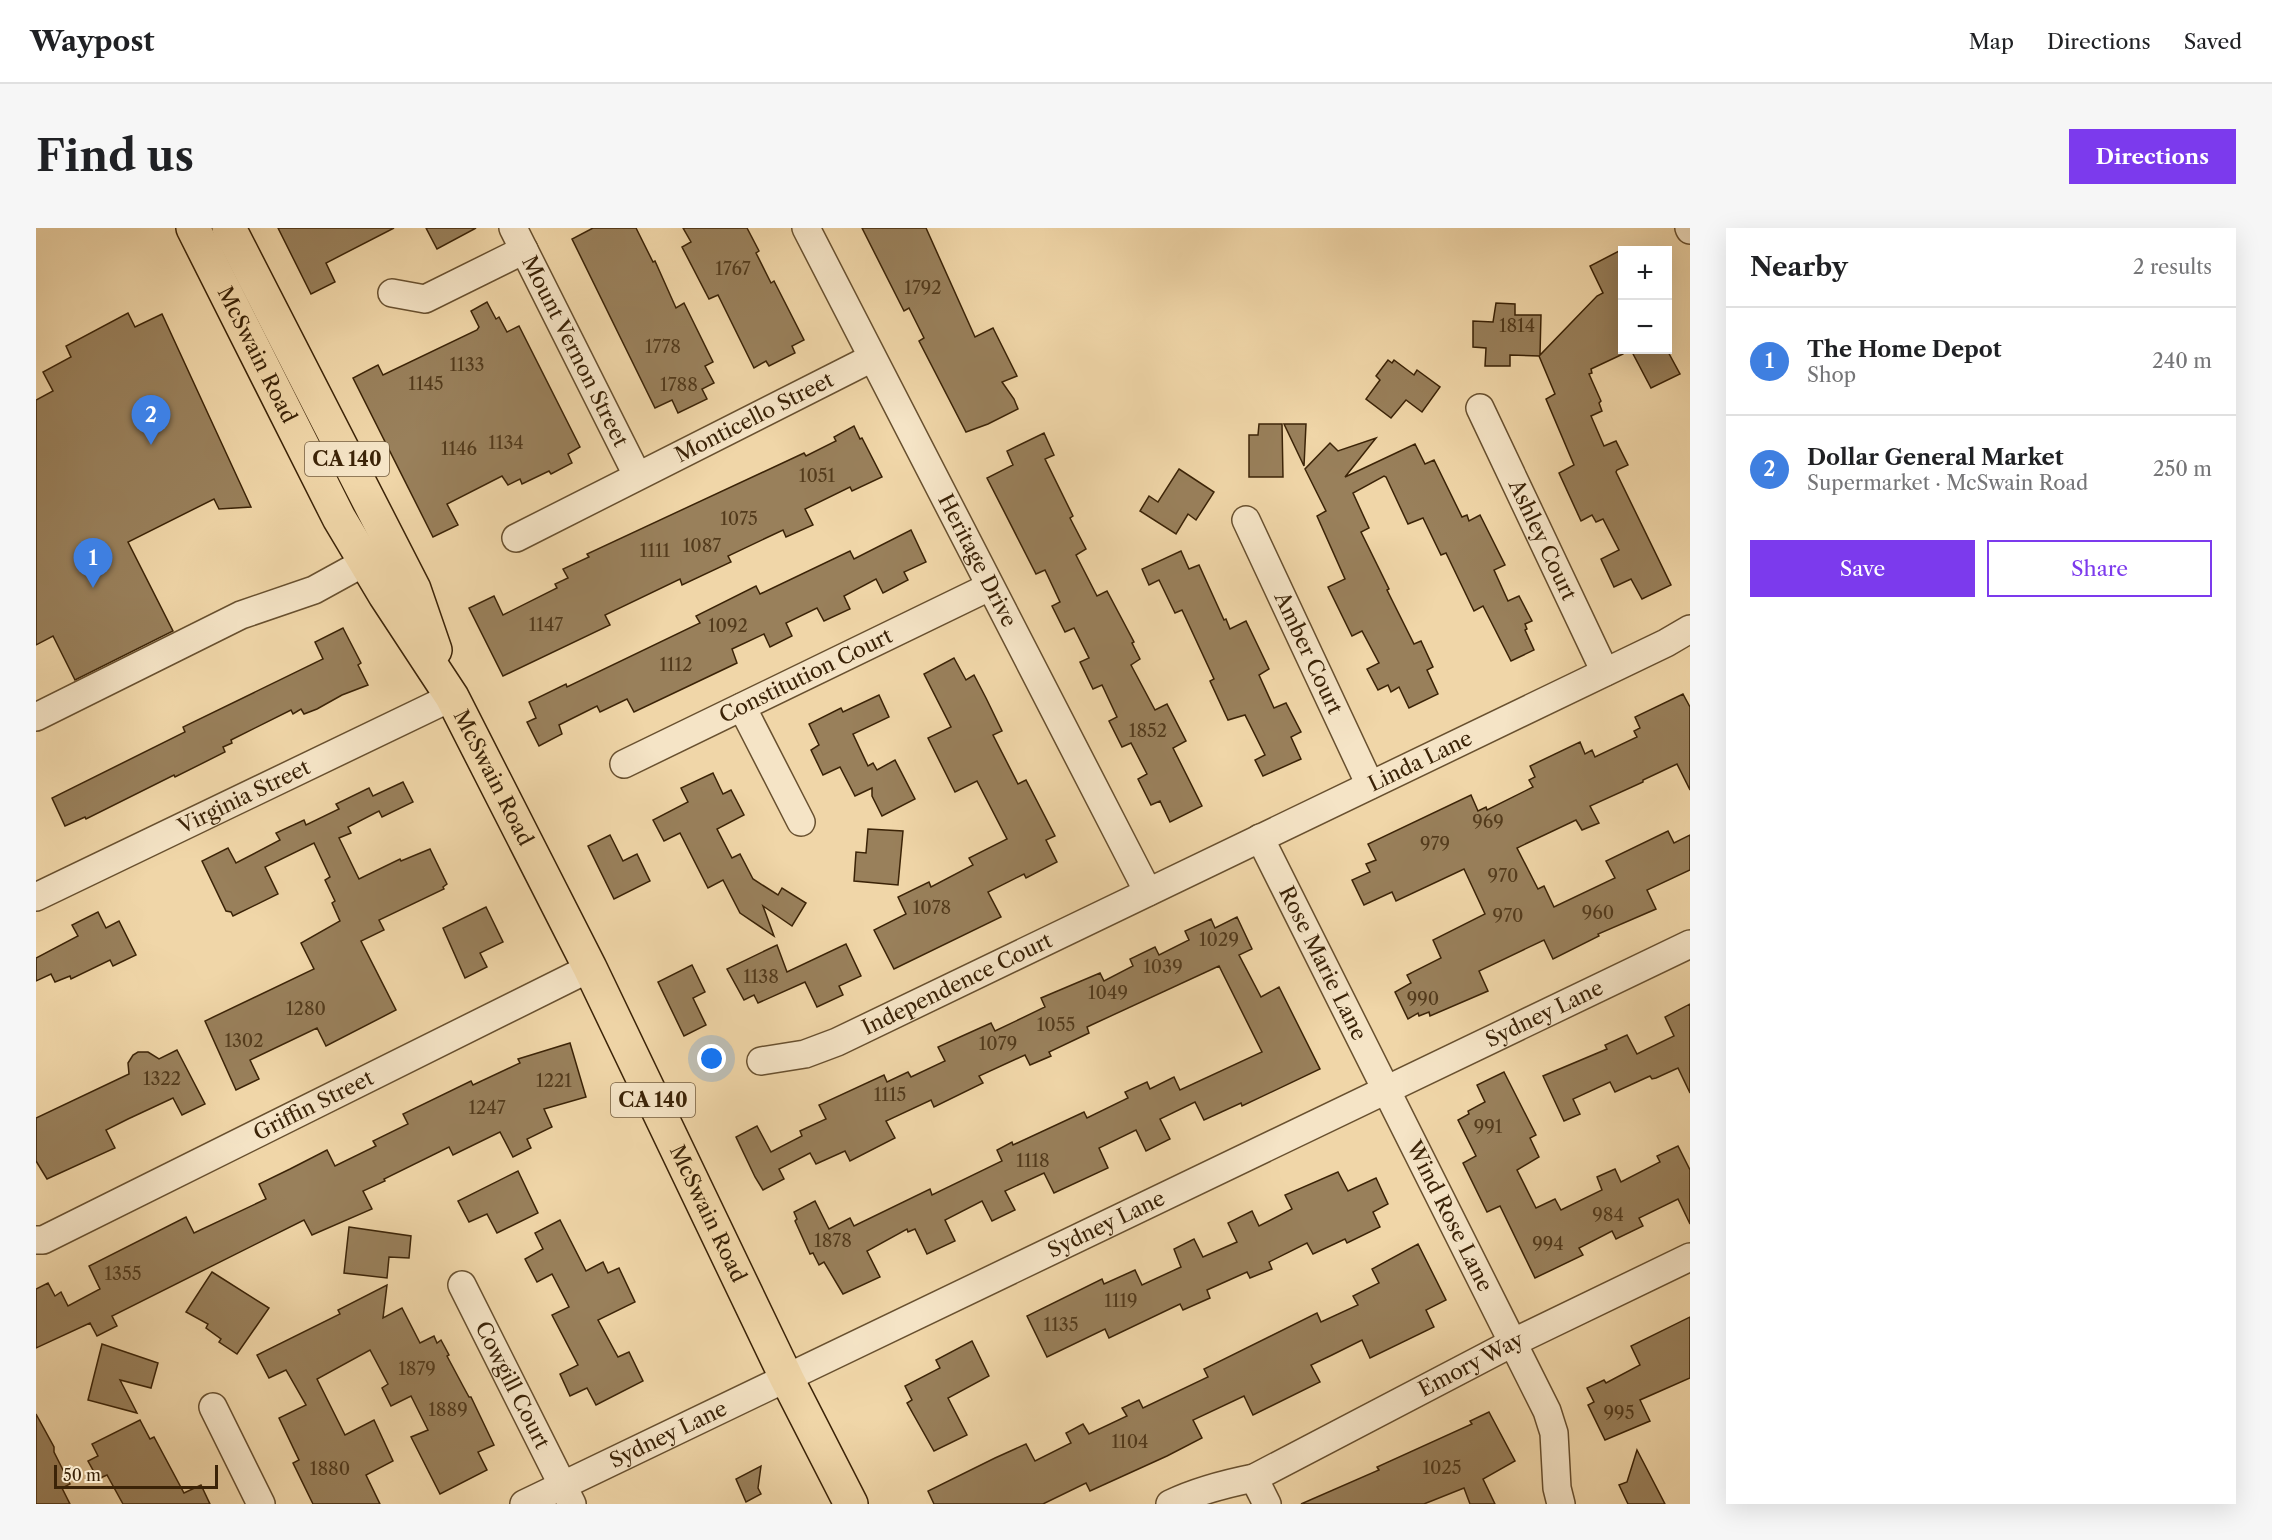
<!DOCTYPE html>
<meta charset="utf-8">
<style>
:root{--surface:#fff;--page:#f6f6f6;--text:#202124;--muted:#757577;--line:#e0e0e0;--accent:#7c3aed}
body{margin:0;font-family:"Libre Caslon Text",serif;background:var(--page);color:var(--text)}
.controls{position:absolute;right:18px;top:18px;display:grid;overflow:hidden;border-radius:0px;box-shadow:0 6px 24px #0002}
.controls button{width:54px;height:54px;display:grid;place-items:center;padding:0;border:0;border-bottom:2px solid var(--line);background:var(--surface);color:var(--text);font:30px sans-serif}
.scale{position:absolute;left:18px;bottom:15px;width:164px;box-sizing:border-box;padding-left:6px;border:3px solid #3b2307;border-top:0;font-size:16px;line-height:21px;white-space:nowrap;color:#3b2307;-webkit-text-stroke:4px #f5e4c6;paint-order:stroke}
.you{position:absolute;left:676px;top:831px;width:21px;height:21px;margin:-15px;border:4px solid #fff;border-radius:50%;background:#1a73e8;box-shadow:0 0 0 9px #1a73e833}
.badge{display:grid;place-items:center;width:39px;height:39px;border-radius:50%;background:var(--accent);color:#fff;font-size:20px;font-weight:700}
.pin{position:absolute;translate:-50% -50px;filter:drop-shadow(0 2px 3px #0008)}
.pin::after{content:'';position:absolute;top:32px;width:21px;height:18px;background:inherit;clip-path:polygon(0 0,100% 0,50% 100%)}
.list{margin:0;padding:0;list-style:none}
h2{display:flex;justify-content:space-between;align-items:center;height:78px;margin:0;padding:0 24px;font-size:26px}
h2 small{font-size:20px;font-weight:400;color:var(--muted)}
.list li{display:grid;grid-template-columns:39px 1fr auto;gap:18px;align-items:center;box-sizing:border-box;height:108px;padding:0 24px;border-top:2px solid var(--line)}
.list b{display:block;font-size:22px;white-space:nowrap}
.list p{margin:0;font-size:20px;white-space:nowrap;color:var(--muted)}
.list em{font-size:20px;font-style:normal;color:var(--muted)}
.actions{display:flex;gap:12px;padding:18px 24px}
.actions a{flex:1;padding:14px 0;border:2px solid var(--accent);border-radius:0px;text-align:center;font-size:21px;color:var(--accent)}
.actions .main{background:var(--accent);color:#fff}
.map{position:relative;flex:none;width:1654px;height:1276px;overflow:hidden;border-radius:0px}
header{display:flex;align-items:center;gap:36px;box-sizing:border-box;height:84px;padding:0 30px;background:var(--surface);border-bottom:2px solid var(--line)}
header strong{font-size:28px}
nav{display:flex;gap:33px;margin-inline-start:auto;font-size:21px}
.intro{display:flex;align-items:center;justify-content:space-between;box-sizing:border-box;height:144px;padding:0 36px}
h1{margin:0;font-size:42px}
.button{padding:15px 27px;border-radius:0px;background:var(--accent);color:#fff;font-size:21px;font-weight:700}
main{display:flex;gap:36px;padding:0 36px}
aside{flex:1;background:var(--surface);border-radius:0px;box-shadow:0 6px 24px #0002}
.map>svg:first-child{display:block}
</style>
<header>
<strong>Waypost</strong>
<nav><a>Map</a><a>Directions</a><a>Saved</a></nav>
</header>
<div class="intro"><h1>Find us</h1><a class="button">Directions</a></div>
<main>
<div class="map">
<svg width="1654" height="1276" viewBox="0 0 1654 1276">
<rect width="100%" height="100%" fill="#f0d6a8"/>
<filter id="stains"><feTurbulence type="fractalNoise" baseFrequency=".00333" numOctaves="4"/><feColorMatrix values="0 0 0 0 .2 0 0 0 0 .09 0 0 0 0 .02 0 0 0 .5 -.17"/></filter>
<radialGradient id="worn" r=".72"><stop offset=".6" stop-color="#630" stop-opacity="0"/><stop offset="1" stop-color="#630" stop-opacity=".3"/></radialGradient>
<g fill="#99805b" stroke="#3b2307" stroke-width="1.5">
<polygon points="242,0 358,0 290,35 299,54 275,66"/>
<polygon points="390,0 440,0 401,21"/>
<polygon points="557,0 600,0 617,34 619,33 640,80 648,75 677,134 669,138 678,155 666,161 671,171 642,185 636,172 619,180 536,11"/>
<polygon points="647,0 711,0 723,23 720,25 735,55 738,53 768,112 756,118 759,125 733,138 730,133 718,140 682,67 673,71 646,19 655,14"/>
<polygon points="826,0 890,0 939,109 957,100 981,148 966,154 978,171 982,181 952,196 930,204 883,113 888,110 873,80 868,83"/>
<polygon points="1587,21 1587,126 1555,141 1556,145 1553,146 1565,173 1563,175 1566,183 1555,188 1568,218 1580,213 1592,237 1581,242 1580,244 1635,357 1606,371 1595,351 1578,359 1565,331 1583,322 1567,291 1560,294 1556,287 1545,293 1523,245 1538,237 1510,171 1519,166 1503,128 1474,127 1474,138 1449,138 1450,120 1437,119 1437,93 1457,94 1460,75 1479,76 1479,87 1505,87 1504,127 1561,68 1567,65 1554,38"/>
<polygon points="451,74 460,91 463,89 471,104 483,98 544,219 532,226 536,235 515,246 513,243 486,256 484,251 472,257 466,248 411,276 422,297 397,309 317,150 342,137 347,147 441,102 443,99 435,83"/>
<polygon points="92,85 99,99 126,86 215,279 183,281 178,271 92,314 137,403 39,452 17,408 0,417 0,172 17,163 7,144 35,129 30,118"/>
<polygon points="1595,122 1631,122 1644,146 1615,160"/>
<polygon points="1352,132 1356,135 1358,132 1378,147 1381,142 1404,159 1386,184 1370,172 1355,190 1330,171 1344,152 1340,148"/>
<polygon points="1223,196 1246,196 1247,249 1213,249 1213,207 1222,207"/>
<polygon points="1248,196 1270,196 1268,238"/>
<polygon points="818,198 824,211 826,210 846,249 816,263 814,259 769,281 777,297 750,309 747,302 692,328 695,334 646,357 644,351 569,387 574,397 467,448 433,380 458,368 467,387 521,360 519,356 532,350 527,341 553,329 551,326 768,225 770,228 800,213 798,209"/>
<polygon points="1008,205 1018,227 1009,231 1037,288 1034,290 1050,321 1040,327 1061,368 1071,363 1098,414 1096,415 1104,431 1095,437 1119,482 1131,476 1150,513 1137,520 1166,578 1134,594 1124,573 1115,577 1102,551 1111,546 1095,515 1086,519 1073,493 1081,489 1066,457 1057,461 1044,434 1053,430 1038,400 1029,404 1016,378 1024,374 1009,342 1000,346 951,250 977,237 971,223"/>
<polygon points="1340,210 1309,249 1379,216 1389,236 1398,232 1426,289 1431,287 1433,293 1444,287 1469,337 1458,342 1472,373 1483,368 1496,393 1489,396 1491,401 1489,402 1498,422 1475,433 1447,378 1438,383 1410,325 1405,327 1387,290 1372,296 1350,249 1348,248 1317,265 1333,300 1325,304 1353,361 1351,362 1378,416 1385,413 1397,439 1391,442 1402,466 1373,480 1363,459 1355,464 1352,457 1342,462 1331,441 1343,435 1326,403 1316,408 1292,359 1309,351 1281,288 1290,283 1269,241 1294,215 1302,223"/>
<polygon points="1143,241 1178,264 1160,292 1152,286 1140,306 1104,283 1113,268 1122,274"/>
<polygon points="875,302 890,334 868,344 872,352 847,365 840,351 808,368 814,381 788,393 781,380 750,395 756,408 734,419 728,406 696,421 701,435 598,484 591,471 564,484 561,478 523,497 526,506 503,518 491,494 500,490 493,474 530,456 531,459 664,395 660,388 720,358 724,366 814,323 818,331"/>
<polygon points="1145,323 1153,341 1163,337 1188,392 1190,391 1194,401 1210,393 1233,441 1223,447 1238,480 1250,475 1265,504 1255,509 1265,531 1227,548 1219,532 1229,527 1209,487 1192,492 1174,453 1178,451 1146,382 1139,385 1123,352 1113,357 1106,341"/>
<polygon points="307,400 325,435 322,437 332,457 306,467 281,481 268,486 265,481 257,486 255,482 195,512 196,515 187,519 189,524 139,549 138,547 50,591 49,589 29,598 16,570 149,504 147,499 287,431 279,414"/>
<polygon points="918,430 930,452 938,447 950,470 966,503 957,507 982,556 990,552 1019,608 1010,612 1021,634 990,650 988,646 952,664 965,689 858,741 838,702 870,686 862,669 893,654 895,659 937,637 933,630 971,611 941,553 919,564 892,510 915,499 888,446"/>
<polygon points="1647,466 1654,479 1654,562 1641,536 1607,552 1607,554 1554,578 1563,595 1546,602 1540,592 1481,620 1502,661 1508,658 1518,679 1579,650 1570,633 1632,603 1638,615 1654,607 1654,642 1611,662 1620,681 1562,706 1563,708 1517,731 1508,712 1443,743 1452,763 1394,788 1393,784 1383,788 1382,785 1372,791 1359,764 1375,755 1371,747 1405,730 1397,712 1449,686 1428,641 1360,673 1356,664 1328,677 1316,652 1334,644 1330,636 1340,632 1332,616 1435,567 1442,583 1450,579 1451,582 1497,559 1493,552 1499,549 1494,538 1544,514 1549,526 1556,522 1559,529 1601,509 1598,503 1604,500 1599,489"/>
<polygon points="843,467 853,489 817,506 832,538 837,535 841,542 859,532 879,571 846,588 836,568 836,560 819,568 804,539 787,547 775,522 783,517 773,496 805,480 807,484"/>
<polygon points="677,545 687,566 695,562 708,587 681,601 696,630 704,626 717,651 742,667 746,660 770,675 756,698 727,678 738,708 704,685 687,652 672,660 644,605 628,613 617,592 652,574 645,560"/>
<polygon points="367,554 377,574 346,589 343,583 312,599 315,605 303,610 323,651 364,631 365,633 394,621 411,656 407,659 408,661 343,692 348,702 325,713 360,782 290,818 281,800 214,832 223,851 200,862 169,793 278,741 265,715 304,693 296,675 299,673 289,652 294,649 278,615 229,639 242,666 197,688 195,684 190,683 166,633 192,620 200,635 244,612 240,605 268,592 270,597 303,581 300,576 333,560 337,568"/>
<polygon points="832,601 867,603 862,657 818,653 820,624 830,625"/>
<polygon points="574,607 587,633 601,626 614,653 578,671 552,618"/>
<polygon points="450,679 467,714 444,725 451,739 429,750 407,700"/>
<polygon points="62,684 70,700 83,693 100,727 77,738 74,732 35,751 34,748 19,754 15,746 0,753 0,730 42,708 36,697"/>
<polygon points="1201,689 1216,721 1203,727 1225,769 1243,759 1284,841 1206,878 1205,875 1168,892 1159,874 1124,891 1134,911 1110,923 1100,902 1063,920 1072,940 1018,965 1008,945 969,963 979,982 956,993 946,973 909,992 919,1013 891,1026 879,1001 872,1004 871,1001 831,1023 844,1049 807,1066 788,1034 783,1037 777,1025 774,1026 759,993 761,991 758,984 779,973 793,1001 814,990 818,998 894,961 896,967 966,933 961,922 976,914 977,917 1048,884 1051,890 1092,870 1089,864 1111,854 1114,861 1138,849 1144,862 1226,824 1183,738 1051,799 1053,805 1013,824 1015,828 994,837 989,827 943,848 947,855 898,879 895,872 850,893 859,910 814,933 809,923 780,936 774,925 743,941 748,951 727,962 719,949 700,909 721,898 735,924 766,908 764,903 790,891 783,877 848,847 851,854 872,844 875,849 909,833 902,819 924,809 955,795 959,803 1009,779 1005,770 1064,745 1068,753 1097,738 1094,731 1119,719 1123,727 1153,712 1149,703 1175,691 1179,700"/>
<polygon points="810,716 825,748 803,758 807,767 781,779 769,754 722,775 718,767 708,772 691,741 741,717 751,744"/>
<polygon points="656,737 669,764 657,770 670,797 648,808 622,754"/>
<polygon points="1654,776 1654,865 1642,840 1620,850 1616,851 1614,848 1579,864 1574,854 1537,871 1544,886 1528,893 1507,848 1571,821 1569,817 1591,807 1601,826 1638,808 1629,789"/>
<polygon points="534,815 550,869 508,881 516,899 491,911 495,920 477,929 464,904 417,927 413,919 348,951 349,953 327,963 336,981 276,1007 268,992 76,1088 81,1098 61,1108 54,1095 0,1120 0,1061 12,1055 19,1068 25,1064 32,1078 64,1061 53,1038 150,989 158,1005 230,971 223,956 254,941 291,922 299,938 340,918 337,913 372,896 367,886 435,853 437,857 484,835 482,831"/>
<polygon points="141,822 169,876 146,887 137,870 92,891 70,902 79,920 11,951 0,933 0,890 93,846 92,835 97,827 102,824 112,824 123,831"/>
<polygon points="1468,844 1500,907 1494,910 1503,929 1481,942 1500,980 1519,971 1525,982 1566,962 1561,949 1579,941 1585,954 1624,934 1621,928 1642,918 1654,942 1654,996 1642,971 1603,990 1607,998 1580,1011 1576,1003 1543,1020 1547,1027 1499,1050 1464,978 1451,984 1427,935 1440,928 1422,892 1433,886 1432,883 1449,874 1441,857"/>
<polygon points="482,943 502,985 461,1005 451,986 433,994 422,973"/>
<polygon points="1302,944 1312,963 1340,950 1352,976 1337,984 1344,999 1311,1015 1309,1011 1277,1026 1271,1015 1233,1034 1236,1041 1214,1050 1211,1044 1171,1062 1174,1070 1147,1082 1144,1076 1073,1110 1069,1101 1011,1129 991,1088 1066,1051 1068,1056 1099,1042 1106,1057 1145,1039 1138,1021 1158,1011 1167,1029 1201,1014 1192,995 1216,983 1223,998 1256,981 1249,967"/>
<polygon points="524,992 550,1043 567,1034 572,1045 583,1040 599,1074 562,1092 582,1129 593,1124 607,1153 560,1177 551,1160 534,1168 524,1146 542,1137 516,1087 533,1079 516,1046 501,1054 489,1031 507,1021 499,1005"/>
<polygon points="313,999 375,1008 373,1030 353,1029 351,1050 308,1045"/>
<polygon points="1382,1016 1410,1072 1390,1082 1398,1099 1334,1130 1326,1112 1296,1127 1275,1137 1284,1154 1217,1187 1208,1168 1157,1192 1166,1210 1131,1228 1054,1263 1050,1255 1007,1276 898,1276 892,1263 959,1230 990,1216 999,1233 1035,1215 1030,1205 1047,1196 1053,1206 1091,1188 1086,1180 1103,1172 1107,1180 1172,1149 1168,1141 1281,1085 1285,1094 1322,1077 1317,1068 1343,1055 1336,1041"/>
<polygon points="176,1044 233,1080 201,1126 183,1114 185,1111 170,1100 172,1096 150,1084"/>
<polygon points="351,1057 347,1090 366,1080 384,1115 398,1108 401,1115 405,1112 413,1127 411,1128 427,1158 433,1169 435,1169 458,1217 442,1224 451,1242 404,1266 375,1209 392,1202 375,1168 355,1178 346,1160 352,1156 334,1122 281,1151 309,1207 338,1192 357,1233 330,1247 344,1276 277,1276 257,1235 263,1232 243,1190 270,1177 250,1142 233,1150 221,1127 304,1086 302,1082"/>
<polygon points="1654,1089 1654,1150 1604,1172 1614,1193 1569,1212 1552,1177 1558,1174 1551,1160 1568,1152 1570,1155 1604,1137 1595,1118"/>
<polygon points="936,1113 953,1148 912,1170 931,1207 898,1223 871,1175 876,1172 869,1158 904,1140 900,1132"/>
<polygon points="66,1116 122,1135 115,1160 84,1152 101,1185 52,1172"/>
<polygon points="1453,1184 1479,1233 1447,1251 1459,1276 1434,1276 1428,1260 1388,1276 1265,1276 1343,1242 1341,1239 1436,1196 1434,1193"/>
<polygon points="0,1186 18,1219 18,1224 34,1256 26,1260 34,1276 0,1276"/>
<polygon points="104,1192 114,1211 118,1209 148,1265 165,1257 174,1276 87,1276 71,1247 62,1251 52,1233 62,1228 56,1216"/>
<polygon points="1601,1222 1629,1276 1592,1276 1583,1257 1591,1254"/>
<polygon points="725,1238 722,1260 725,1266 710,1274 700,1251"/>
</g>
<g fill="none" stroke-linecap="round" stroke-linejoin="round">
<defs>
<g id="minor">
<path id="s1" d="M 477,0 L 601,247"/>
<path id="s2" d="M 770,0 L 1112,664"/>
<polyline points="1653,0 1654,2"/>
<polyline points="356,65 389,71 488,22"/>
<path id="s3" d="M 1444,180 L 1569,444"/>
<path id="s4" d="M 1210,292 L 1334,557"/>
<path id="s5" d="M 480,310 L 836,130"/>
<polyline points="706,479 765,594"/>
<polyline points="0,489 205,387 278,362 329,334"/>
<path id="s6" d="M 588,536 L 953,359"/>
<path id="s7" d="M 1224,610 L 1511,1183 L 1518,1205 L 1521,1260 L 1525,1276"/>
<path id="s8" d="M 0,669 L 416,469"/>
<path id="s9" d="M 725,833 L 769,826 L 801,814 L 1630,415 L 1654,401"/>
<path id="s10" d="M 0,1012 L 7,1012 L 554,740"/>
<path id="s11" d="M 426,1057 L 536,1276"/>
<polyline points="177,1179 225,1276"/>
<polyline points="1218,1250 1231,1276"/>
<path id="s12" d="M 488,1276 L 1654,716"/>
<path id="s13" d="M 1134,1276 C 1161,1263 1188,1256 1218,1250 L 1478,1114 L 1654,1029"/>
</g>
<g id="major">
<path id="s14" d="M 157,0 L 303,290 L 349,367 L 416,469 L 554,740 L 751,1151 L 815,1276"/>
<polyline points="193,0 378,361 399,422"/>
</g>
</defs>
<use href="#minor" stroke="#68502f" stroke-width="30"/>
<use href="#major" stroke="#3b2307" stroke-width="36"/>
<use href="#minor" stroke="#f5e4c6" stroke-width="27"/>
<use href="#major" stroke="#f0d6a8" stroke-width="33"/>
</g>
<g text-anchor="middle" stroke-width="4.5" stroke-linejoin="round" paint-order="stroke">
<g font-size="18" fill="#523a1c">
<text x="697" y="47">1767</text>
<text x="887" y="66">1792</text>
<text x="1481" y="104">1814</text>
<text x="627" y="125">1778</text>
<text x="431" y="143">1133</text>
<text x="390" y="162">1145</text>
<text x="643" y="163">1788</text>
<text x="470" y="221">1134</text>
<text x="423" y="227">1146</text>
<text x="781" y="254">1051</text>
<text x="703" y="297">1075</text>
<text x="666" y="324">1087</text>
<text x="619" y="329">1111</text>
<text x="510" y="403">1147</text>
<text x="692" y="404">1092</text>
<text x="640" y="443">1112</text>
<text x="1112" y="509">1852</text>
<text x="1452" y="600">969</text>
<text x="1399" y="622">979</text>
<text x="1467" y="654">970</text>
<text x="896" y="686">1078</text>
<text x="1562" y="691">960</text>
<text x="1472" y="694">970</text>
<text x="1183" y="718">1029</text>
<text x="1127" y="745">1039</text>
<text x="725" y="755">1138</text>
<text x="1072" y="771">1049</text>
<text x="1387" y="777">990</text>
<text x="270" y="787">1280</text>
<text x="1020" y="803">1055</text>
<text x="208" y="819">1302</text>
<text x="962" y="822">1079</text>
<text x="126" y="857">1322</text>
<text x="518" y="859">1221</text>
<text x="854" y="873">1115</text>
<text x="451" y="886">1247</text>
<text x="1452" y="905">991</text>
<text x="997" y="939">1118</text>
<text x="1572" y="993">984</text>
<text x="797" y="1019">1878</text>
<text x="1512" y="1022">994</text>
<text x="87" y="1052">1355</text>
<text x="1085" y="1079">1119</text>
<text x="1025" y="1103">1135</text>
<text x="381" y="1147">1879</text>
<text x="412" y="1188">1889</text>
<text x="1583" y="1191">995</text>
<text x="1094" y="1220">1104</text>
<text x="1406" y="1246">1025</text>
<text x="294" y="1247">1880</text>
</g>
<g fill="#f5e4c6" stroke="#735d40" stroke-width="1.5">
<rect x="269" y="214" width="84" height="34" rx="4.5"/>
<rect x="575" y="855" width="84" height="34" rx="4.5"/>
</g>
<g font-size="20" font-weight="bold" fill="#3b2307">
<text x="311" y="238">CA 140</text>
<text x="617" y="879">CA 140</text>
</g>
<g font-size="21" fill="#3b2307" stroke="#f5e4c6">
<text dy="7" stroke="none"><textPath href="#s1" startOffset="138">Mount Vernon Street</textPath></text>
<text dy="7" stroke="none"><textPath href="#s14" startOffset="142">McSwain Road</textPath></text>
<text dy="7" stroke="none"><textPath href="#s5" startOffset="267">Monticello Street</textPath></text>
<text dy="7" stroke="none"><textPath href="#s3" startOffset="146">Ashley Court</textPath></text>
<text dy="7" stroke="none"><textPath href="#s2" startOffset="374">Heritage Drive</textPath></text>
<text dy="7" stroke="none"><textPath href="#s4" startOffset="147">Amber Court</textPath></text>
<text dy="7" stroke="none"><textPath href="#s6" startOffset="202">Constitution Court</textPath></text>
<text dy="7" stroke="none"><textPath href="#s9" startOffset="726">Linda Lane</textPath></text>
<text dy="7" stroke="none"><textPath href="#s14" startOffset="627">McSwain Road</textPath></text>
<text dy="7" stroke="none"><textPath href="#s8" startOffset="231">Virginia Street</textPath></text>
<text dy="7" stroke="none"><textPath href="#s7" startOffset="140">Rose Marie Lane</textPath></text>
<text dy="7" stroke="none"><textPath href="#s9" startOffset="212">Independence Court</textPath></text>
<text dy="7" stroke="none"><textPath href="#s12" startOffset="1132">Sydney Lane</textPath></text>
<text dy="7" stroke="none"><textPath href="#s10" startOffset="309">Griffin Street</textPath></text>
<text dy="7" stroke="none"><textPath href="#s14" startOffset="1113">McSwain Road</textPath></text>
<text dy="7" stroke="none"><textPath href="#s7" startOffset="423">Wind Rose Lane</textPath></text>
<text dy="7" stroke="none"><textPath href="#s12" startOffset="646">Sydney Lane</textPath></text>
<text dy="7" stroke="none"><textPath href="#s13" startOffset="333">Emory Way</textPath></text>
<text dy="7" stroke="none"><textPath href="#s11" startOffset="112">Cowgill Court</textPath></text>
<text dy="7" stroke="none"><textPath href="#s12" startOffset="160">Sydney Lane</textPath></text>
</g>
</g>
<rect width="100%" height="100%" filter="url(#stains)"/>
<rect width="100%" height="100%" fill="url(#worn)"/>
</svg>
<div class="controls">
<button>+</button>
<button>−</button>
</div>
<div class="scale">50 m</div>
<div class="you"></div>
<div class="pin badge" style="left:57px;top:360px;background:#3f7fe0">1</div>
<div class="pin badge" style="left:115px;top:217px;background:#3f7fe0">2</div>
</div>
<aside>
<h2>Nearby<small>2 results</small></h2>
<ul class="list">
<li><span class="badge" style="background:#3f7fe0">1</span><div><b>The Home Depot</b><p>Shop</p></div><em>240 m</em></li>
<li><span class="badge" style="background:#3f7fe0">2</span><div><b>Dollar General Market</b><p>Supermarket · McSwain Road</p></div><em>250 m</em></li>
</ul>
<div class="actions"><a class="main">Save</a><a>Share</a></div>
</aside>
</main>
